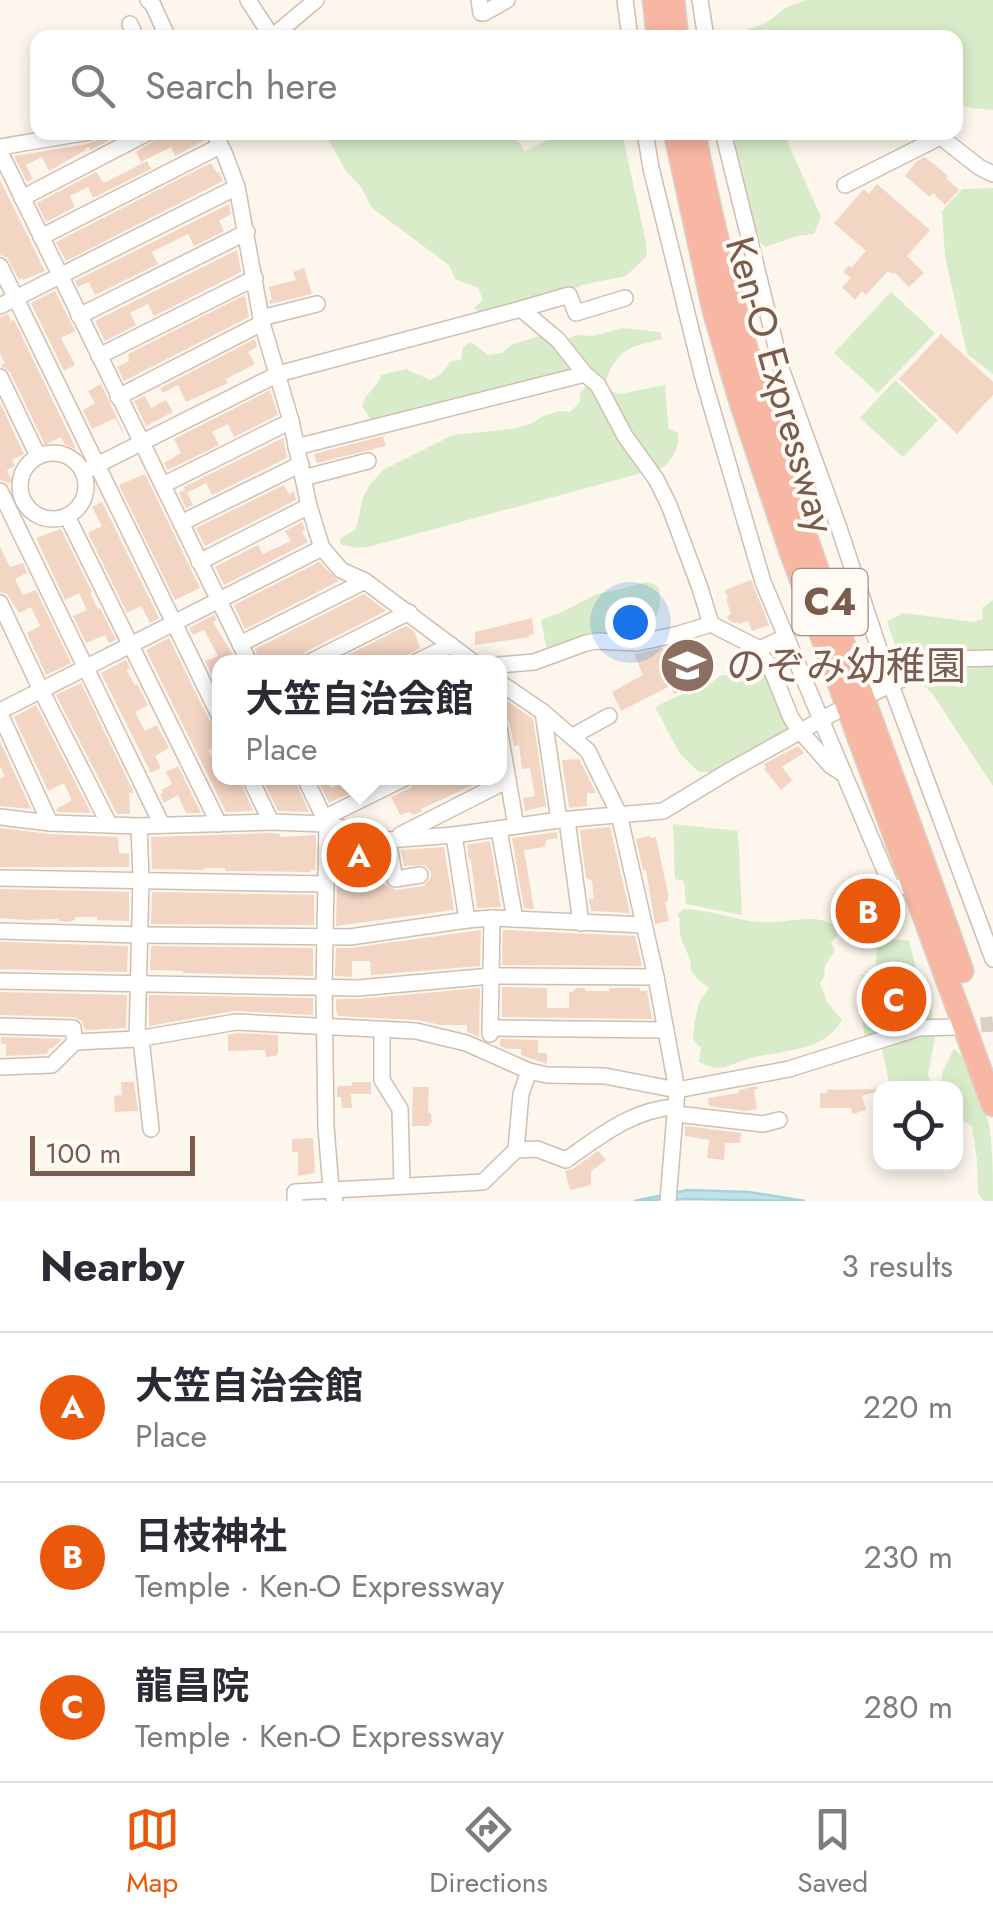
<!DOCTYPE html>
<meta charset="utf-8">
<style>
:root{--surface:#fff;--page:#f2f2f3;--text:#2b2b33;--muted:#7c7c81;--line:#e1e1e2;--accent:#ea580c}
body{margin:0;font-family:Jost,"Noto Sans JP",sans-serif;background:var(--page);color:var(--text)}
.controls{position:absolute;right:30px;bottom:30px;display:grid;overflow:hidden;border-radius:20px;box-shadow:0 5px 15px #0003}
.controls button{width:90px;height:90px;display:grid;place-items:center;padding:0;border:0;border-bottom:2px solid var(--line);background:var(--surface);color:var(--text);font:50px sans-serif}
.scale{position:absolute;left:30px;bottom:25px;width:165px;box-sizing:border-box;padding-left:10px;border:5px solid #7a5c4d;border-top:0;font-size:28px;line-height:35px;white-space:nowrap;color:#7a5c4d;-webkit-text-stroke:8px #fffaf3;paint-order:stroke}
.you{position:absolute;left:630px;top:622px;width:35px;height:35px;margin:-25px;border:8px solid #fff;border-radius:50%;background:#1a73e8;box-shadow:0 0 0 15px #1a73e833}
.badge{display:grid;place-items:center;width:65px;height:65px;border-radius:50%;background:var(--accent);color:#fff;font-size:32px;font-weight:700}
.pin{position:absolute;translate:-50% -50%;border:5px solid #fff;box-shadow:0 2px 10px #0006}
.popup{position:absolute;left:212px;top:655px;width:295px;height:130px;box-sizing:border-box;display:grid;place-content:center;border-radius:20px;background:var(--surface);filter:drop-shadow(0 2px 8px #0005);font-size:32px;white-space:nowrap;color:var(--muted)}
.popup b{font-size:38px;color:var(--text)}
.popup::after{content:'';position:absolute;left:50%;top:100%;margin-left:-20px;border:20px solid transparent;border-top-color:var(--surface)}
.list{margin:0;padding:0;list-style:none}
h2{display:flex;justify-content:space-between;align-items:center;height:130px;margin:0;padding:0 40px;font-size:42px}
h2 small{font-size:32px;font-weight:400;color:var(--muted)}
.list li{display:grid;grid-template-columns:65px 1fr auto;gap:30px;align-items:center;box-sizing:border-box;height:150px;padding:0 40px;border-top:2px solid var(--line)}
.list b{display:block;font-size:38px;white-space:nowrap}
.list p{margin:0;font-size:32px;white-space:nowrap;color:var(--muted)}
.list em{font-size:32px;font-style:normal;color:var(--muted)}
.icon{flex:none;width:55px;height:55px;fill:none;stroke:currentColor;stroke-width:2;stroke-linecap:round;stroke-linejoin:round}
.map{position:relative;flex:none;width:993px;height:1201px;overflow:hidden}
.search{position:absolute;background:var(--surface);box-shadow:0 5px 15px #0003;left:30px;right:30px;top:30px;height:110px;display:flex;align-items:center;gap:25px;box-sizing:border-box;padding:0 35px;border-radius:20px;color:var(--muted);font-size:38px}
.sheet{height:580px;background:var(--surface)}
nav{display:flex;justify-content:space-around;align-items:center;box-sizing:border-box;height:140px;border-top:2px solid var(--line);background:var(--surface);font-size:28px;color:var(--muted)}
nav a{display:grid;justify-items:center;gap:5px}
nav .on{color:var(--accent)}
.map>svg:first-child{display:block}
</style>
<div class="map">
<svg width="993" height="1201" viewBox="0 0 993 1201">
<rect width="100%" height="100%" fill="#fdf6ec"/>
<g fill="#d8ecc9">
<polygon points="806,0 993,0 993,110 972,108 956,103 956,38 726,37 766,23 787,7"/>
<polygon points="327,132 513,133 525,151 561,133 622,133 646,242 647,256 626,276 582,285 566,293 482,315 474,308 483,300 478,288 455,279 449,265 372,208 361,187 346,171 325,134"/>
<polygon points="730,133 803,133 787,141 821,217 814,234 797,236 765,247 757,240"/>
<polygon points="993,188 993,374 967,354 945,256 942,211 962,189"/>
<polygon points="891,292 935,333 878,393 834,353"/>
<path d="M 623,328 L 660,332 L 662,339 C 632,346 617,348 606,381 L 610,391 L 619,394 L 666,385 C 664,400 669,413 668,428 L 678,433 C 680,447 673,457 664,467 L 368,547 L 356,548 L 340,544 L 341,538 L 356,529 L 363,497 L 369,486 L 383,470 L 453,435 L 512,429 L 533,423 L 541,417 L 559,411 L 570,412 L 580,402 L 580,393 L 588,384 L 584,381 L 565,387 L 557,384 L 550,385 L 546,392 L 373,424 L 362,406 C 365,392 378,388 381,375 L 406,369 L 430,380 L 441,374 L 451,361 L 461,360 L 463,347 L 471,342 L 488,355 L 502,353 L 511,345 L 545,334 L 564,340 L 577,335 L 593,336 Z"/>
<polygon points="895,380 938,420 903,457 860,418"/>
<path d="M 647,582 L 658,586 C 662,601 660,611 652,624 L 631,628 L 627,638 L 555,650 L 546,647 L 541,620 L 562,612 L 595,595 Z"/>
<polygon points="993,600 993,786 934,696 901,661 887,622 903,613 974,622 983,619 982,608"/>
<path d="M 753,671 L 769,671 L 790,728 L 743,758 L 729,760 C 722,773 713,773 699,772 L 680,754 L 655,707 L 677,696 L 704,688 L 721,675 C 732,674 744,681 753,671 Z"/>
<polygon points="673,824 738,831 742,915 686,904 684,881 675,879"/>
<path d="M 683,909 C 713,909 741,924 772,922 C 793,921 816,914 835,925 L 837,936 L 831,943 L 835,950 L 825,966 L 824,977 L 820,983 L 827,1002 L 842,1020 C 823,1053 784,1049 751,1058 C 729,1063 725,1075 699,1062 L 701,1048 C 696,1043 693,1042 693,1034 C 693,1031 698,1004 700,1001 C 703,996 707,992 709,987 C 702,983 700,982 695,976 C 688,967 693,971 690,960 C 685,945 677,936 680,919 L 677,915 Z"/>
<polygon points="877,937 909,941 917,972 876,968"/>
<polygon points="866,971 920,977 918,1000 922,1010 932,1009 932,1020 913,1022 865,1036 859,1006 862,975 866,975"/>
<path d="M 929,1032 L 935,1037 L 928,1075 L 932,1085 L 941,1084 L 942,1073 L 954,1049 C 972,1061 971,1080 978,1099 C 981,1106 986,1113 988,1120 C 993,1146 993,1174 993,1201 L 984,1201 L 978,1193 L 977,1160 L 972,1126 C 955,1116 956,1107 956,1088 L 890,1088 L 881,1044 Z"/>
</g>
<polygon fill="#bfe3e8" stroke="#a5d3da" stroke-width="2.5" points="688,1190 749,1192 805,1201 688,1199 634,1201"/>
<g fill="#f3d5c3">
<polygon points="168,132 186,132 188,136 195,132 203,132 205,140 175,156 171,147 141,162 136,152"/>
<polygon points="122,134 90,150 89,147 85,148 86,150 49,171 42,157 26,165 33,179 27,182 14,156 83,145 95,141 103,135"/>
<polygon points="925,157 948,176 946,178 959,190 945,205 933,193 930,197 905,176 917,161"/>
<polygon points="147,161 151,169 93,198 88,187 70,196 75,207 46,222 37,203 96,172 104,183"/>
<polygon points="211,163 217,173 219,172 223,181 66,261 56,242"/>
<polygon points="0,180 45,271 23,280 22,278 19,280 7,257 0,255"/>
<polygon points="877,184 930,230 907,256 924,273 909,287 894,272 892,274 888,271 866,295 862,291 855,300 842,287 851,278 843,272 849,265 851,268 866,251 834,223 864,189 869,194"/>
<polygon points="229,204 231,214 219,221 224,231 194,246 188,234 152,252 158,264 95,295 89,282 78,287 75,281"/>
<polygon points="237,250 241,272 154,316 148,304 130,313 136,325 105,341 95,321"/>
<polygon points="304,268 312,294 270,304 269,300 272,300 269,287 296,280 293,272"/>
<polygon points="55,291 75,331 61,338 75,365 64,371 31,303"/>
<polygon points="245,295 249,317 124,381 117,367 129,361 128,354"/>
<polygon points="8,314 11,321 14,320 78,453 76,449 65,445 61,437 45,445 10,372 1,366 5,363 0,354 0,317"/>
<polygon points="941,334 993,382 993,395 957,434 899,379"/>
<polygon points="255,339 257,347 248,352 255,364 226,379 228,383 186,402 178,385 163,393 160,388"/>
<polygon points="101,384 124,433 123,433 115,418 92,429 83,410 95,403 88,391"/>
<polygon points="270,390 278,415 234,437 228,424 212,432 219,445 168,470 164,463 181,453 174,439"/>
<polygon points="145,396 151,408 166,400 173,412 146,426 134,401"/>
<polygon points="0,403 24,454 12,460 15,466 7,470 12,481 8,483 0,480"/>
<polygon points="383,436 386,446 317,463 314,454"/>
<polygon points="283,438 287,458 212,495 206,483 187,493 193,505 186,508 179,493 185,490 184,487"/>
<polygon points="145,474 200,588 175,600 119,485"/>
<polygon points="284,485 289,494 294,491 296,500 205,546 196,528"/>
<polygon points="102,502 159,618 150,623 141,606 127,613 88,533 102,526 92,507"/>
<polygon points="302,522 305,530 302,532 308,542 224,585 215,567 258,545 263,554 291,541 285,531"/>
<polygon points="61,529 92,592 90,593 98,609 100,608 116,640 109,643 105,635 86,643 73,616 87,610 79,593 65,600 36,538"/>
<polygon points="0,547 10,567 23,563 27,573 15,579 23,595 36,590 71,663 46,675 27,633 40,626 31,607 19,613 7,594 0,592"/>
<polygon points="319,562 339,581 245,629 234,605"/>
<polygon points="751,580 769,625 752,631 748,621 739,624 738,622 735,623 729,621 727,616 731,614 726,599 728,598 725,590"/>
<polygon points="364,594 386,611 305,652 298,662 260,662 255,649"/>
<polygon points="214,615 216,620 213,622 237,662 219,662 219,689 205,661 218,656 204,630 193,635 189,628"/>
<polygon points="532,618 534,634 529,635 530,637 475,645 475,632"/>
<polygon points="406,626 415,632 420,648 407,655 405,662 334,662"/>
<polygon points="169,638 209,720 219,726 219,744 208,750 219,772 219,778 239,778 253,811 226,812 146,650"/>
<polygon points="694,641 703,685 674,694 670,686 621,711 612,692 643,675 634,654"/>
<polygon points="126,660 130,668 126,670 135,685 137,684 148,705 135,712 145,731 157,725 169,748 155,756 161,768 151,773 101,673"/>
<polygon points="81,683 134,793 129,793 130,814 117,814 56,695"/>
<polygon points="500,696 533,719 546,806 525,811 523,798 535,796 530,768 522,769 519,745 514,746 510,725 506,716 503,716 503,700"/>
<polygon points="36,705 91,813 57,812 56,809 71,801 71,798 64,783 48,791 14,717"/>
<polygon points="0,741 31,809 0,806 0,779 5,776 0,766"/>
<polygon points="798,746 804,753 782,767 792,780 781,790 764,769 766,767 764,764"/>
<polygon points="579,759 596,793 587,793 587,806 569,808 562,760"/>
<polygon points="178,766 201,813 186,813 178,795 164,803 160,794 163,793 161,790 172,784 166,772"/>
<polygon points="268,778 294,778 309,812 278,811 263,780"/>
<polygon points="317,778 326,778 331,788 349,780 348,778 359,778 362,787 329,803"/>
<polygon points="416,778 452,778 454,782 462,778 488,778 421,809 422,811 414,815 409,812 400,815 391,797 411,788"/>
<polygon points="610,827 630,913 591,911 589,899 594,899 592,881 586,878 580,830"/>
<polygon points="0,828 50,834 118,837 119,853 129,854 129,867 0,867"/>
<polygon points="557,832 558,838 546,840 545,847 524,850 534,909 524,908 512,838"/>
<polygon points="271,833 280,834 280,837 316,835 315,870 311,870 311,872 225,871 225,868 204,868 204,870 152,869 151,837"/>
<polygon points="650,836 650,838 656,837 668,894 668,901 665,902 669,921 655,924 646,870 643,870 636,839"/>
<polygon points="338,838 378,849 376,852 368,853 368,884 383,884 396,890 423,886 431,878 431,872 425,865 404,866 401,850 444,847 454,910 336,926"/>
<polygon points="490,841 501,907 477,908 471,860 469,860 467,845"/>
<polygon points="0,889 129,892 129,921 97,920 97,917 75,917 75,920 69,922 58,921 58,919 26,920 0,918"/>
<polygon points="152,892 314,895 314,925 151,924"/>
<polygon points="481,930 480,966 371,975 370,961 352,961 352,977 335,976 336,948 351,948"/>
<polygon points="503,930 635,936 642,966 502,965"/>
<polygon points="0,942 128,946 127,972 0,969"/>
<polygon points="151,946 313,948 313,976 183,973 183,971 150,970"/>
<polygon points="502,987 547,988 547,1008 569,1008 569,992 572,992 576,988 585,988 585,991 609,991 609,988 640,988 640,991 647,991 652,1019 502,1017"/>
<polygon points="480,988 479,1037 467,1032 467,1025 441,1025 417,1020 338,1016 336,1009 336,999 359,999"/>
<polygon points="0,992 127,995 126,1028 85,1030 82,1021 74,1017 0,1015"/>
<polygon points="149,995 313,998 313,1015 234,1011 149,1026"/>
<polygon points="237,1033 278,1035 278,1053 276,1056 266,1057 265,1050 228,1051 228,1035"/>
<polygon points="1,1037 62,1039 53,1048 49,1048 47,1054 6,1056 6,1044 1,1044"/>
<polygon points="500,1039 538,1040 538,1053 547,1053 547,1064 521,1055 521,1049 506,1049 500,1046"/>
<polygon points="121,1082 134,1082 138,1111 115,1112 114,1096 122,1095"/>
<polygon points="352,1082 371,1082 371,1094 351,1094 352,1108 342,1108 341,1097 337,1097 337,1086 352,1086"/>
<polygon points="757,1086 758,1089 754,1089 757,1109 745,1111 709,1106 708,1098 739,1093 739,1090"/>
<polygon points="413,1087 429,1087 428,1113 431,1113 432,1123 429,1123 429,1126 412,1126"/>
<polygon points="878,1089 879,1091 862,1096 866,1110 853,1114 851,1108 820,1108 820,1093 828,1093 827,1090"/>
<polygon points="685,1126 741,1133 740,1143 725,1143 724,1160 707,1158 709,1140 685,1136"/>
<polygon points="313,1138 315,1173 298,1176 298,1152 292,1152 292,1139"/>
<polygon points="598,1151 606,1160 591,1171 591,1185 570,1190 565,1171 573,1169"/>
</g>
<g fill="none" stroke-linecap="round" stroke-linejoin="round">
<polyline stroke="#dcd0c4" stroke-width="15" stroke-dasharray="15 8" stroke-linecap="butt" points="958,1027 993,1024"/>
<defs>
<g id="minor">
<polyline points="148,0 153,5 168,38"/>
<polyline points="248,0 272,37"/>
<polyline points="479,0 481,13 484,13 507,0"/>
<polyline points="625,0 630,38"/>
<polyline points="700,0 706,38"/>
<polyline points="130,24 136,38"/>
<polyline points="271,38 316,0"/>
<polyline points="214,132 225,155 237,187 262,323 291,421 309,506 322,548 341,570 365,581 473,662"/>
<polyline points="645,132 651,168 703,378 763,582 893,890 903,886"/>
<polyline points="723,132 782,371 838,525 891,685 993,959"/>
<polyline points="0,147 89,132"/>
<polyline points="0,152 249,662"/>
<polyline points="845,185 938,138 942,138 979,167 993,174"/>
<polyline points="22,198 149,132"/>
<polyline points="41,237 220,146"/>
<polyline points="0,266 219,715"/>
<polyline points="0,306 237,187"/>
<polyline points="521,309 569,295 576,313 625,298"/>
<polyline points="79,316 247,232"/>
<polyline points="261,318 317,304"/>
<polyline points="99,356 255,278"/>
<polyline points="0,377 38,456"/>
<polyline points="118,397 262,323"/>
<polyline points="296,447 585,374"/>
<circle cx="53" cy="486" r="33"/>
<polyline points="83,472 278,374 521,309 558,340 585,374 598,385 625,436 656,479 669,505 700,588 711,624"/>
<polyline points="303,478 368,461"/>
<polyline points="163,485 291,421"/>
<polyline points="0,491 162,825"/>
<polyline points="67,516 219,824"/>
<polyline points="181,523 301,464"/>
<polyline points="199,562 309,506"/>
<polyline points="0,603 41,690 109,824"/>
<polyline points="240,644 365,581"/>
<polyline points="754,647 770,666 791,718 800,731 831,766 842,773"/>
<polyline points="310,662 409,612"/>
<polyline points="416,662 451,645"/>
<polyline points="499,665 534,662 586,643 597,641 637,643 679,634 711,624 760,649 785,637"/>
<polyline points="499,682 543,712 588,751 619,814 656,977 677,1090 668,1201"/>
<polyline points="873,693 936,663 954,659 993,658"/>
<polyline points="0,711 322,548"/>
<polyline points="543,712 559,820"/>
<polyline points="0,714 50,823"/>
<polyline points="499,728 516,826"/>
<polyline points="573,736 609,716"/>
<polyline points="250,778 271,822"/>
<polyline points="305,778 327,824 324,988 326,1127 331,1189 335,1201"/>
<polyline points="0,817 50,823 139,826 271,822 327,824 388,840 454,835 559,820 663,811 729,771 837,711"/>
<polyline points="567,820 581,923"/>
<polyline points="327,824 330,815 405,778"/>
<polyline points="499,830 515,919"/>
<polyline points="400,835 508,780"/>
<polyline points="454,835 467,920"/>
<polyline points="388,840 395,879 420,875"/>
<polyline points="0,878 326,884"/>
<polyline points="0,931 140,935 350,937 467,920 492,918 644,925"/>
<polyline points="0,981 358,988 491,976 656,977"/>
<polyline points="0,1026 73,1028 75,1042"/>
<polyline points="490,1028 666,1030"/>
<polyline points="382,1030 382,1080 400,1109 402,1185"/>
<polyline points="490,1034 492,918"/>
<polyline points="137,1039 141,880 139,826"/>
<polyline points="141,1039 151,1129"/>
<polyline points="0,1067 52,1065 75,1042 137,1039 236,1022 416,1031 466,1043 529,1071 547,1075 605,1076 677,1090 789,1069 919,1028 954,1027"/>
<polyline points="676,1114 763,1124 779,1120"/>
<polyline points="516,1150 521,1094 529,1071"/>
<path d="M 295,1201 L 295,1192 L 483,1182 L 516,1150 L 537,1149 L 566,1160 C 600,1136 633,1109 676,1107"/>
</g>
<g id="highway">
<polyline points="654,0 658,38"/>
<polyline points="673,0 677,38"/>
<polyline points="675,132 714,311 741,403 790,549 993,1105"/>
<path d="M 694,132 C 749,422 866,694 962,971"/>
</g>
</defs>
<use href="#minor" stroke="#d1beb0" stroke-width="18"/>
<use href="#highway" stroke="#dad1cd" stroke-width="25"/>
<use href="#minor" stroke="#fff" stroke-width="15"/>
<use href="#highway" stroke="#f7b7a3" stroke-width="22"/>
</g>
<defs>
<symbol id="school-disc" viewBox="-11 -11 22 22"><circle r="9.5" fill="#8d6e63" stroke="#fffaf3"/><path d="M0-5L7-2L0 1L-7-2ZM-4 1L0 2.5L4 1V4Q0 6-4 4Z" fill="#fff"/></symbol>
</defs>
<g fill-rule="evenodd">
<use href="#school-disc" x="656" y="634" width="63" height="63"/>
</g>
<g text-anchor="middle" stroke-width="8" stroke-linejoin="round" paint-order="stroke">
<rect fill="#fffaf3" stroke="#a28b7f" stroke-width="2.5" x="792.5" y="569" width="75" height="66" rx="8"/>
<g font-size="38" font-weight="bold" fill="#7a5c4d">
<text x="830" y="615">C4</text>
</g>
<g font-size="40" fill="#7a5c4d" stroke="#fffaf3">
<text transform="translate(781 385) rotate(74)" y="14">Ken-O Expressway</text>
</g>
<g font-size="40" fill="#785e54" stroke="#fffaf3" text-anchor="start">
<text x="726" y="680">のぞみ幼稚園</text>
</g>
</g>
</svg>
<div class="controls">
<button><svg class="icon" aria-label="locate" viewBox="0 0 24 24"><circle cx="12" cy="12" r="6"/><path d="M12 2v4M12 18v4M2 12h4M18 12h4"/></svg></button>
</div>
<div class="scale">100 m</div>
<div class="you"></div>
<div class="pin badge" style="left:359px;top:855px">A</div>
<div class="popup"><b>大笠自治会館</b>Place</div>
<div class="pin badge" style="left:868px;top:911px">B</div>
<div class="pin badge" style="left:894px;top:999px">C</div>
<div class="search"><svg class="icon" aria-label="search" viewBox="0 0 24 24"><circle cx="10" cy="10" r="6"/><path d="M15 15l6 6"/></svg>Search here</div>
</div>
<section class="sheet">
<h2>Nearby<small>3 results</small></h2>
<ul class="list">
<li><span class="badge">A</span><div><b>大笠自治会館</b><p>Place</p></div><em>220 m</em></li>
<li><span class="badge">B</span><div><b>日枝神社</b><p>Temple · Ken-O Expressway</p></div><em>230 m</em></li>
<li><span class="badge">C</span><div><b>龍昌院</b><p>Temple · Ken-O Expressway</p></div><em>280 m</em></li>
</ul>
</section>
<nav>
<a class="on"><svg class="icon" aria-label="map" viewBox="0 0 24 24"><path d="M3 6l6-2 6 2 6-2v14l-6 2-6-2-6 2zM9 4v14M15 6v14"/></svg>Map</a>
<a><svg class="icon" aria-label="directions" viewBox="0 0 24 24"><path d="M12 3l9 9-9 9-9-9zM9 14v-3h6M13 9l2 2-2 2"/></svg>Directions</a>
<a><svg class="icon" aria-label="saved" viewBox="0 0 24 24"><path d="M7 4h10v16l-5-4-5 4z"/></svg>Saved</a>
</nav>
